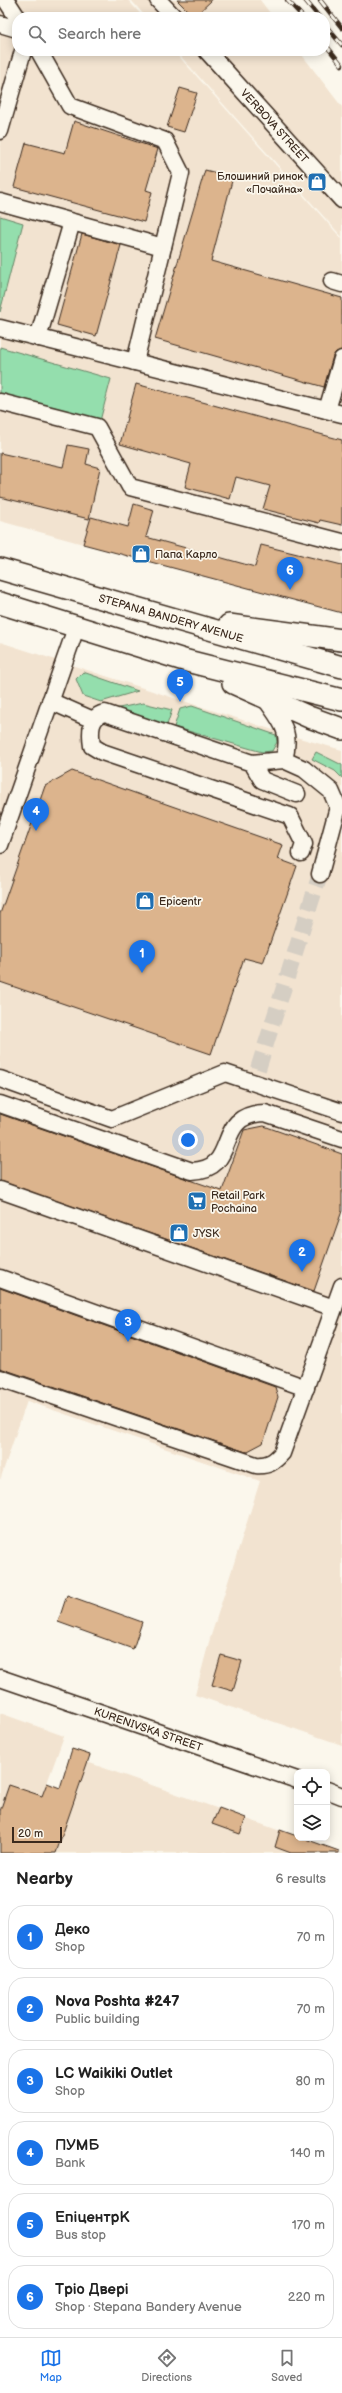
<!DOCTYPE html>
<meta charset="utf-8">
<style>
:root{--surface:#fff;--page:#f2f2f2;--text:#222;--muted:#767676;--line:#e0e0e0;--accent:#1a73e8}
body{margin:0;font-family:"Balsamiq Sans",sans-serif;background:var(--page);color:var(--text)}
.controls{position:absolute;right:12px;bottom:12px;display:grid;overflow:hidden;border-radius:8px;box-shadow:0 2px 10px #0003}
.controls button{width:36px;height:36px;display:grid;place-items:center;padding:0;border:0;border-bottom:1px solid var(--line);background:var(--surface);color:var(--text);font:20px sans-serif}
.scale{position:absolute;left:12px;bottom:10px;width:50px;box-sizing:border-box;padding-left:4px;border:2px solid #3b2a1e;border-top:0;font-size:11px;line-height:14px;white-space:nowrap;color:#3b2a1e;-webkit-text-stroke:3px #fbf7ec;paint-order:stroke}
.you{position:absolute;left:188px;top:1140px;width:14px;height:14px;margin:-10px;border:3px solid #fff;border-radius:50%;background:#1a73e8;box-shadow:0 0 0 6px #1a73e833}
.badge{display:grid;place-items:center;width:26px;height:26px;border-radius:50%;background:var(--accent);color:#fff;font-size:13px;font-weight:700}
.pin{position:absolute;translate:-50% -33px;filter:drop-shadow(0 1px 2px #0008)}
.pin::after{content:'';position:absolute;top:21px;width:14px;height:12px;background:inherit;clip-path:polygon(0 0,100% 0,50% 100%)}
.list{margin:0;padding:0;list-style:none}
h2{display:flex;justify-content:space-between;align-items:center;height:52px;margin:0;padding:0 16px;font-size:17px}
h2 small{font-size:13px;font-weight:400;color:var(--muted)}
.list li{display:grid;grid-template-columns:26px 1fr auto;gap:12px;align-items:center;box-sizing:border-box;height:64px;margin:0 8px 8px;padding:0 8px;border:1px solid var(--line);border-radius:16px}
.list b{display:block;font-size:15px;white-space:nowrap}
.list p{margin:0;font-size:13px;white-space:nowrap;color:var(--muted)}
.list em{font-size:13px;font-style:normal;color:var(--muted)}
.icon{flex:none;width:22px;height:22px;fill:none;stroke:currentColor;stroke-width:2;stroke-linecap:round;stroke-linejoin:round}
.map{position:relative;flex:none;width:342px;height:1853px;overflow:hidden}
.search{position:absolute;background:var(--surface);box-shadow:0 2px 10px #0003;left:12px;right:12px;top:12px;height:44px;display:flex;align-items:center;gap:10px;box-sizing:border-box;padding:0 14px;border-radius:16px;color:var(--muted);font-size:15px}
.sheet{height:484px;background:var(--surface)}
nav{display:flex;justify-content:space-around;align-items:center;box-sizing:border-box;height:56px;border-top:1px solid var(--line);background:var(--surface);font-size:11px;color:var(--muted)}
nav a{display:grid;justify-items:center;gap:2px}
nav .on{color:var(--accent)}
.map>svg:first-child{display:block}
</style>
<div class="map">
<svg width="342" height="1853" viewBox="0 0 342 1853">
<rect width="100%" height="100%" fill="#fbf7ec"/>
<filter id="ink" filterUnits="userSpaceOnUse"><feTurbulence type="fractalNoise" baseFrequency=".025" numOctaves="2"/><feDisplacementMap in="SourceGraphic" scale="8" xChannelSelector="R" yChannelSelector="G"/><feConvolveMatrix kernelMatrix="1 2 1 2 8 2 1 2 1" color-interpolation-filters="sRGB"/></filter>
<g filter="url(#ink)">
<g fill="#f2e3d0">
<polygon points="0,0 128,0 143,17 17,17 17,51 174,51 342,239 342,565 261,545 255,567 146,537 154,510 134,504 128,527 91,517 83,544 0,521"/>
<polygon points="131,0 260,0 273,17 146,17"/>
<polygon points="176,51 299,51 342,107 342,237"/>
<polygon points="0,642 292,736 342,750 342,1745 195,1695 209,1642 260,1481 27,1401 0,1480"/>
<polygon points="0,1713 64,1736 47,1783 77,1794 87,1762 342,1853 0,1853"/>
</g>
<g fill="#94dead" stroke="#688466">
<polygon points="0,216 23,223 0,312"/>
<polygon points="0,347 111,379 100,421 0,394"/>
<polygon points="83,672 138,691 101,702 83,696 76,679"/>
<polygon points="143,703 172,710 167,725 114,709"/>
<polygon points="192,706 276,735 277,742 272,751 262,752 174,727 180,709"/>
<polygon points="316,752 342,765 342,778 335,771 312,759"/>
</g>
<g fill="#dcb48d" stroke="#3b2a1e">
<polygon points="177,0 212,0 194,17"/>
<polygon points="180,88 197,93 184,132 167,127"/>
<polygon points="74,121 158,149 146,190 152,192 144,222 14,187 26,143 65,153"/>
<polygon points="205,170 233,177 211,261 342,298 342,350 336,352 333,356 324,387 155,339"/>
<polygon points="82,234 121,245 96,336 57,325"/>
<polygon points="136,384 342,440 342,525 320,520 319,523 263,509 270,486 236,477 230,499 185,487 191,464 120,444"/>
<polygon points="68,445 89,449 86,464 100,468 89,519 0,497 0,453 63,467"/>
<polygon points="134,504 154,510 146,537 255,567 261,545 342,565 342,613 83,544 91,517 128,527"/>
<polygon points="72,771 283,845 278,859 297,866 263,963 244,958 211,1054 0,982 0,914 45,786"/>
<polygon points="0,1114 222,1191 244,1130 264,1126 342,1154 342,1211 314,1291 0,1181"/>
<polygon points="0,1288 275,1387 278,1397 263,1443 246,1452 0,1368"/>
<polygon points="67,1595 142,1622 133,1649 58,1622"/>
<polygon points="221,1655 242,1661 233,1691 212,1685"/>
<polygon points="72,1749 90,1755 56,1853 0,1853 0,1811 9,1785 42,1796 47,1783 60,1788"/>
<polygon points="219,1808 246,1818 240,1834 212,1824"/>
<polygon points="280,1830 339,1851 339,1853 291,1853 275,1847"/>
</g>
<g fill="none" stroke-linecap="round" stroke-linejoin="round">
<polyline stroke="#d5cec3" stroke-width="16" stroke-dasharray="16 8" stroke-linecap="butt" points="258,1069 320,874"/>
<defs>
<g id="minor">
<polyline points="6,0 17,17"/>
<polyline points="158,0 174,17"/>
<polyline points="0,24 17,29"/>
<polyline points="39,51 70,106 165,141 181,173 135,362"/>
<path id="s1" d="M 207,51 L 342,200"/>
<polyline points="0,131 23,51"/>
<polyline points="0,202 163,247"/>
<polyline points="332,281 342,284"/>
<polyline points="0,328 342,414"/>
<polyline points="38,338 72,222"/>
<polyline points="0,402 97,427 130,487 342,542"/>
<polyline points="327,410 342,359"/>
<path d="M 265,698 C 281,722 292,730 284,760"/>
<polyline points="50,701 93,720"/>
<polyline points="252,763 262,780 297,794"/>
<polyline points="0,845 76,628"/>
<path d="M 301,853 L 304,844 L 290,816 L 102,752 L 92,746 C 90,733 89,716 105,713 L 252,763 L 284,760 L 304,769 L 331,791 L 338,807 L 320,874"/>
<polyline points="0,1079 112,1119 225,1073 342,1112"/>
<path d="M 0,1104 L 192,1171 C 242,1169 211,1114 265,1113 L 342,1139"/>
<polyline points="0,1190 334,1308"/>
<polyline points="0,1278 306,1388"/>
<path d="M 0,1378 L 256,1465 C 268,1466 274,1462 282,1453 L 342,1286"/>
<path id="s2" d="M 0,1678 L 297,1780"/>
<polyline points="327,1790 342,1796"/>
</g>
<g id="major">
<path id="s3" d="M 0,569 L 342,667"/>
<polyline points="0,603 187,661 342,700"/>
<polyline points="229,625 342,640"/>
<polyline points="233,683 309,717 342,729"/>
</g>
</defs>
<use href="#minor" stroke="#3b2a1e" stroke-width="19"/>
<use href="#major" stroke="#3b2a1e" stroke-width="24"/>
<use href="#minor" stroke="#fbf7ec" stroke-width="16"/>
<use href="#major" stroke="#fbf7ec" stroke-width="21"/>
<defs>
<g id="rail">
<polyline points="287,0 303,17"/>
<polyline points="305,0 319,17"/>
<polyline points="320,0 342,28"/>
<polyline points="325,25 342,45"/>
<polyline points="325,44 342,65"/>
</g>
</defs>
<use href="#rail" stroke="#3b2a1e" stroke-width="4.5"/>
<use href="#rail" stroke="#fbf7ec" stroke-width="3" stroke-dasharray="9" stroke-linecap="butt"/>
</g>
</g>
<defs>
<symbol id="shop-square" viewBox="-11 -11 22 22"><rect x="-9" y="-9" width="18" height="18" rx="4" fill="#1f6fb2" stroke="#fbf7ec"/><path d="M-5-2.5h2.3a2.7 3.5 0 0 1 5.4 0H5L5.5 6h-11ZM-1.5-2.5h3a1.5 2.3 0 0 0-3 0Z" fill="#fff"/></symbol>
<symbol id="supermarket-square" viewBox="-11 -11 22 22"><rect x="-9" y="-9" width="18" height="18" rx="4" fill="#1f6fb2" stroke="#fbf7ec"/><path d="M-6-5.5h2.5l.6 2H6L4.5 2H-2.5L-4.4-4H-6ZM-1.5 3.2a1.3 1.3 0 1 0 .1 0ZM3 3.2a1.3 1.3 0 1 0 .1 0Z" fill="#fff"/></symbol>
</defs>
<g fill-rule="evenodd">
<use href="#shop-square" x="306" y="171" width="22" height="22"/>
<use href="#shop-square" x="130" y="543" width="22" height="22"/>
<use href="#shop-square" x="134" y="890" width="22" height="22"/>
<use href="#supermarket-square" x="186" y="1190" width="22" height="22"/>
<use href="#shop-square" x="168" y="1222" width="22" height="22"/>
</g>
<g text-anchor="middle" stroke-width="3.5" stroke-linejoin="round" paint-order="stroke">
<g font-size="11" fill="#3b2a1e" stroke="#fbf7ec">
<text dy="4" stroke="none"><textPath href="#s1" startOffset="101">VERBOVA STREET</textPath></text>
<text dy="4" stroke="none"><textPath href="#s3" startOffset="178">STEPANA BANDERY AVENUE</textPath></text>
<text dy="4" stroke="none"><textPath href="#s2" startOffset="157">KURENIVSKA STREET</textPath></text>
</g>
<g font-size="11" fill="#3b2a1e" stroke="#fbf7ec" text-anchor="start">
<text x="303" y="180" text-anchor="end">Блошиний ринок<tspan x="303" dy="13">«Почайна»</tspan></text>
<text x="155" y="558">Папа Карло</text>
<text x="159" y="905">Epicentr</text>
<text x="211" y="1199">Retail Park<tspan x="211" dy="13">Pochaina</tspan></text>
<text x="193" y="1237">JYSK</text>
</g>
</g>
</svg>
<div class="controls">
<button><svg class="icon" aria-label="locate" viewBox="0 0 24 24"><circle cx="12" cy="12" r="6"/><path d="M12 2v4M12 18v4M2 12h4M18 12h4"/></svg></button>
<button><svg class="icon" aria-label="layers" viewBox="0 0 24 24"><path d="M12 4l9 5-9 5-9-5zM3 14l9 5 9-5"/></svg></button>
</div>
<div class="scale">20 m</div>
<div class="you"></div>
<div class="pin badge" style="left:142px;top:973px">1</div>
<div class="pin badge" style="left:302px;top:1272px">2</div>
<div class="pin badge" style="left:128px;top:1342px">3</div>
<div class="pin badge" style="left:36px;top:831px">4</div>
<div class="pin badge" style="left:180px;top:702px">5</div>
<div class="pin badge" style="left:290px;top:590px">6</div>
<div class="search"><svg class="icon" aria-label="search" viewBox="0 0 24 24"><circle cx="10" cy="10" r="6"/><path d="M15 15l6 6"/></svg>Search here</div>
</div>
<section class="sheet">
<h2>Nearby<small>6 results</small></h2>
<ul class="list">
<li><span class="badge">1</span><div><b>Деко</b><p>Shop</p></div><em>70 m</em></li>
<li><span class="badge">2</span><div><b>Nova Poshta #247</b><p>Public building</p></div><em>70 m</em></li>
<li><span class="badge">3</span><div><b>LC Waikiki Outlet</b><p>Shop</p></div><em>80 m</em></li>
<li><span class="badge">4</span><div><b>ПУМБ</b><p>Bank</p></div><em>140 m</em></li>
<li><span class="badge">5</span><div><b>ЕпіцентрК</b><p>Bus stop</p></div><em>170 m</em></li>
<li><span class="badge">6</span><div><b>Тріо Двері</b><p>Shop · Stepana Bandery Avenue</p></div><em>220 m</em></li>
</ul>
</section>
<nav>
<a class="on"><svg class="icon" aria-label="map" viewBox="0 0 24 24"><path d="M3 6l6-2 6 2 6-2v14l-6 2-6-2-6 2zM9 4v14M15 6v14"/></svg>Map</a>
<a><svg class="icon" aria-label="directions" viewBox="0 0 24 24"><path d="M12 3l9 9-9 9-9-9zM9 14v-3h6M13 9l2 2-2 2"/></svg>Directions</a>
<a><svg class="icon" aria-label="saved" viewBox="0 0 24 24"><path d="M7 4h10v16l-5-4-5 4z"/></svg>Saved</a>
</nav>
